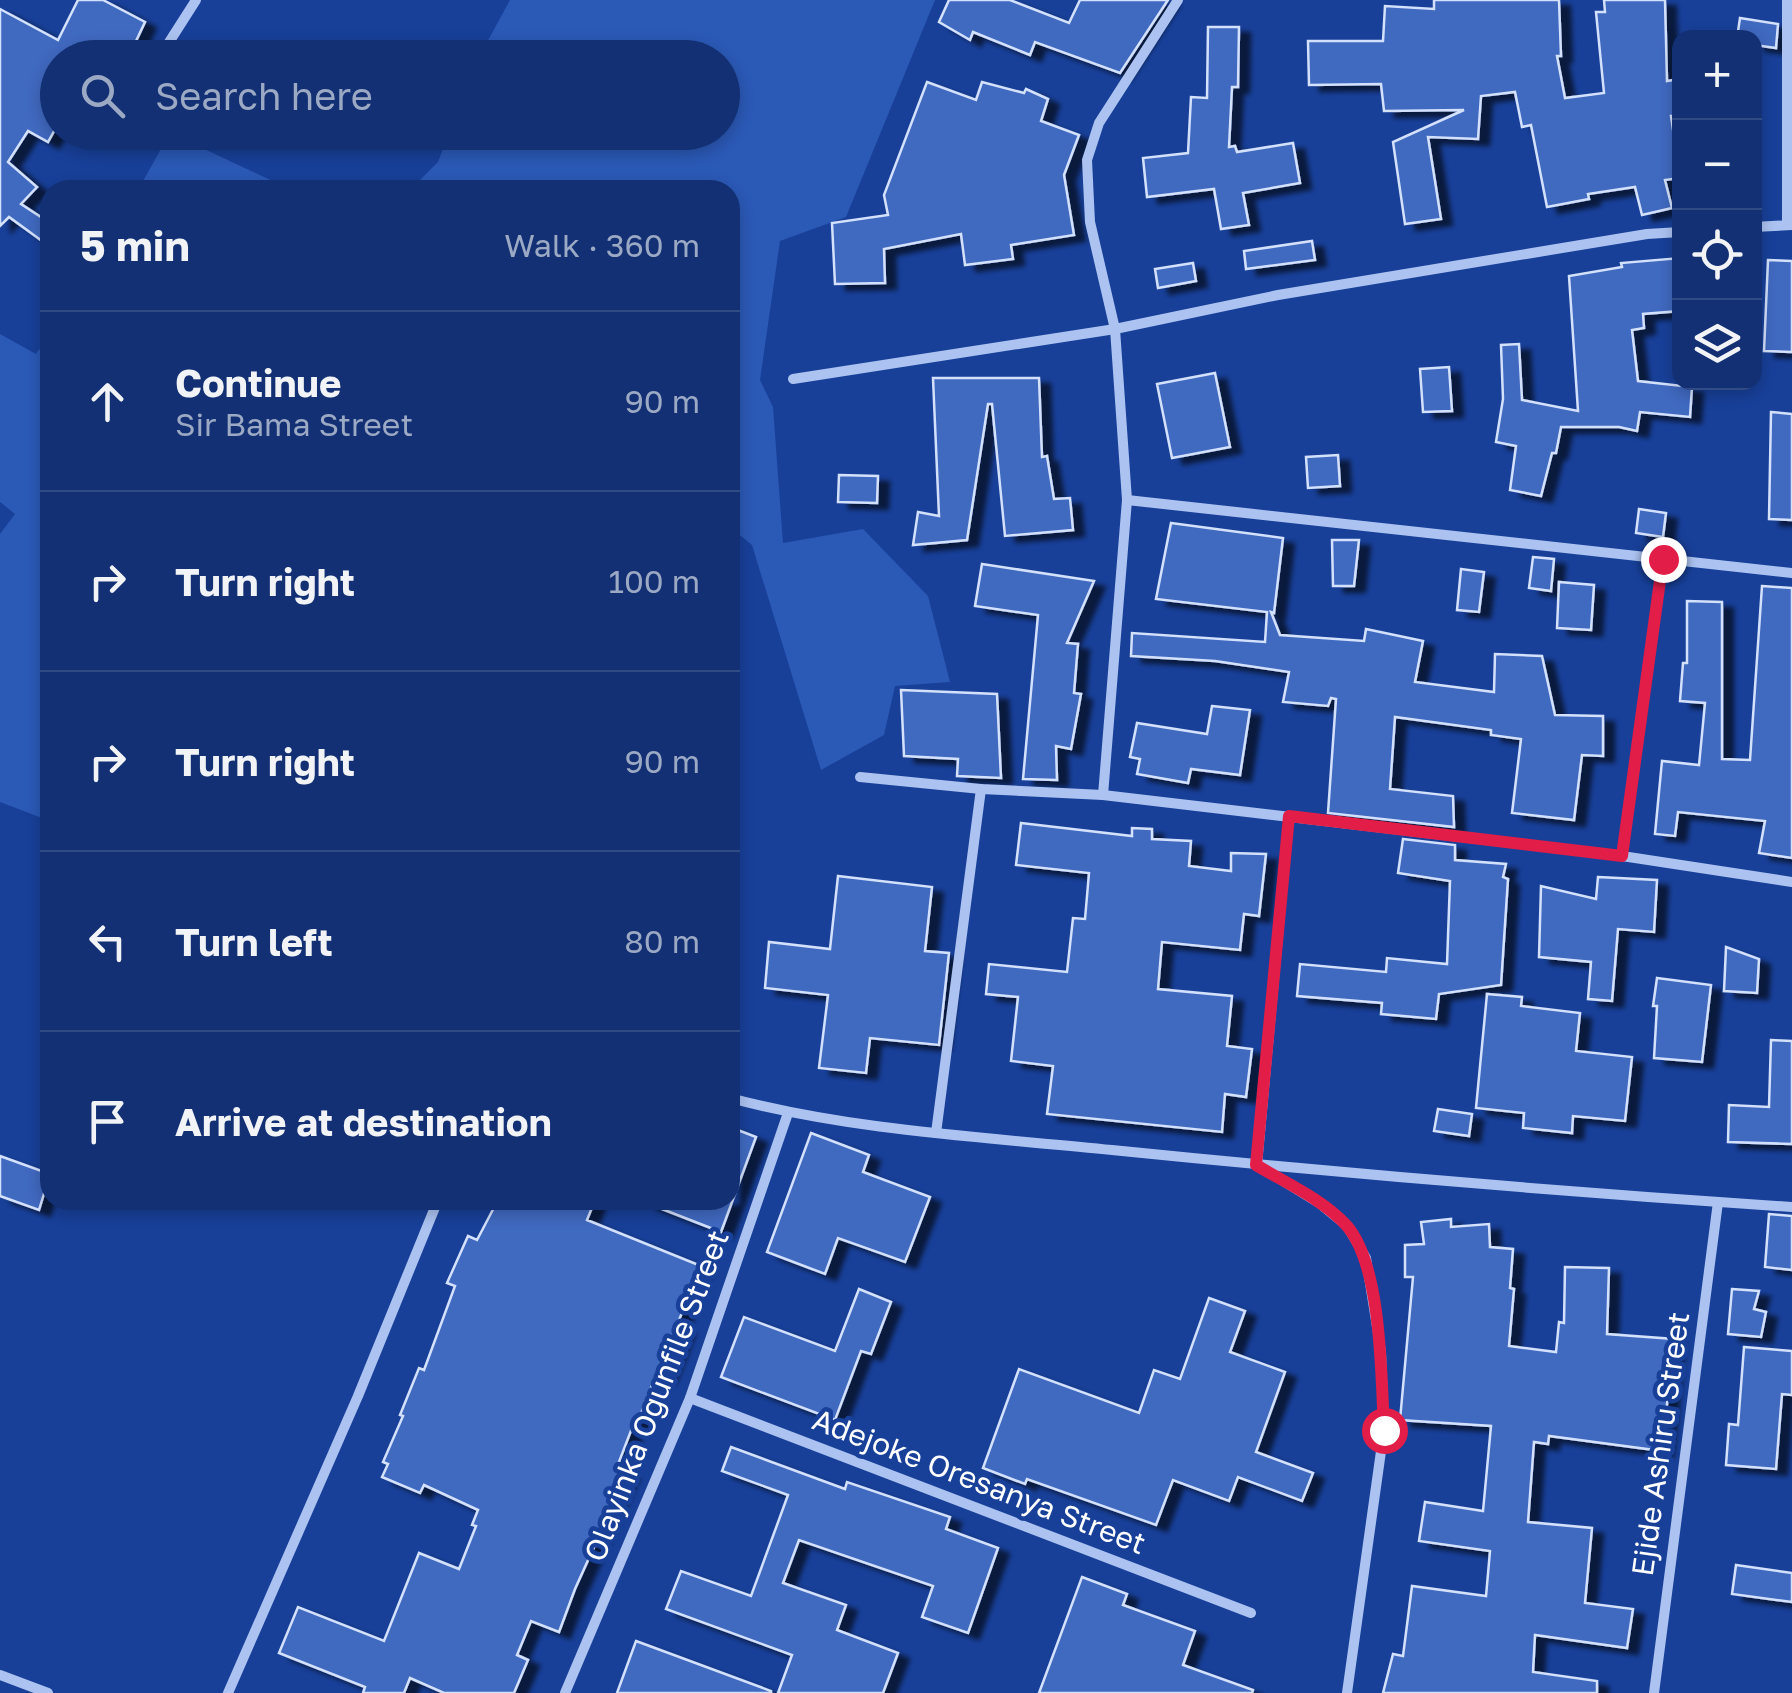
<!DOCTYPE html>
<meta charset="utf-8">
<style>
:root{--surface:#123073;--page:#1b3878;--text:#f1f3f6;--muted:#9ca9c4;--line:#314b85}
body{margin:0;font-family:"Golos Text",sans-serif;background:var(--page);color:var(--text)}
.controls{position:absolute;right:30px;top:30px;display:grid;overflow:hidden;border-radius:20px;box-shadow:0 5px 15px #0003}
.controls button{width:90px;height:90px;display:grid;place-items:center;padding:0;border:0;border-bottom:2px solid var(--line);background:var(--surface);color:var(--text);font:50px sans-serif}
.stop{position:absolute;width:30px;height:30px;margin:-22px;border:8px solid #e11d48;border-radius:50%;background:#fff}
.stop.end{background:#e11d48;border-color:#fff;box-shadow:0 2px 10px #0008}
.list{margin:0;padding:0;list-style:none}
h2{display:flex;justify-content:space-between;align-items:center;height:130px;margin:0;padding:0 40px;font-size:42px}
h2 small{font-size:32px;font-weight:400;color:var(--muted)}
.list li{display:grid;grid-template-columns:65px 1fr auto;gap:30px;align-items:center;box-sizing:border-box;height:180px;padding:0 40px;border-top:2px solid var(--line)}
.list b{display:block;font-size:38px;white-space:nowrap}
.list p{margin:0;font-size:32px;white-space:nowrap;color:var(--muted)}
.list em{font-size:32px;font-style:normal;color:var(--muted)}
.icon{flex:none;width:55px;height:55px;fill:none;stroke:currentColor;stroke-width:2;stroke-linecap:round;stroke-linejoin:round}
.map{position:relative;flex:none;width:1792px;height:1693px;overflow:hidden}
.search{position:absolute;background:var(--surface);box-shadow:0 5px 15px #0003;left:40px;top:40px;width:700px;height:110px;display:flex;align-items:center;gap:25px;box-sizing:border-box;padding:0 35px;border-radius:55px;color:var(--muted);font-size:38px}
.panel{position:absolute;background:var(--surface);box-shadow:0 5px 15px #0003;left:40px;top:180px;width:700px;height:1030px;border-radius:30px}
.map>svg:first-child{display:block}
</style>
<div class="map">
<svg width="1792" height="1693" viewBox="0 0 1792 1693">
<defs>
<filter id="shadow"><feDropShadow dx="11" dy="6" stdDeviation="2.5" flood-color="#0009"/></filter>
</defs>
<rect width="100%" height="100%" fill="#184099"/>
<g fill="#2b59b6">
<polygon points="510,0 935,0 846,217 780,241 760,380 773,407 783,543 863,529 928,596 950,682 895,686 884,735 821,770 752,545 730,527 730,190 410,190 438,162 449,133 722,132 722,58 479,57"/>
<polygon points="170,133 292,190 138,190"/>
<polygon points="0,334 36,354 50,334 50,821 0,802 0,534 15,514 0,502"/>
</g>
<g fill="#4069c0" stroke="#d3e1fc" stroke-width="2.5" filter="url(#shadow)">
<polygon points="78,0 103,0 145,22 128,58 58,58 58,124 48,142 28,131 8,162 37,187 21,204 50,223 50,230 42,241 9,217 0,226 0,9 58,40"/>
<polygon points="949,0 1010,0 1069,23 1080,0 1168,0 1120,73 1035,42 1030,55 973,32 970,40 939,22"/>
<polygon points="1434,0 1559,0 1561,56 1557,56 1565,98 1604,93 1596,12 1605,12 1604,0 1665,0 1667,81 1680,79 1680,116 1671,116 1680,178 1665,180 1672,208 1642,215 1635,187 1588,194 1589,199 1547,207 1531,125 1522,127 1515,92 1481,96 1478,139 1428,137 1441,219 1405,224 1393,142 1464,110 1384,111 1381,84 1309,85 1308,41 1383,41 1385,6 1434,9"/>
<polygon points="1740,18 1778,24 1776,48 1754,45 1754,38 1737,38"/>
<polygon points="1208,27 1239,27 1238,87 1232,87 1229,147 1235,146 1237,152 1293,143 1300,183 1243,193 1249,225 1221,229 1214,189 1147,197 1143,158 1188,153 1191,97 1207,98"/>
<polygon points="927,82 976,100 982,82 1024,93 1026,89 1048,99 1041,121 1079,135 1064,175 1074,235 1011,245 1013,259 965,265 961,234 884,249 885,283 835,284 832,223 888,215 884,195"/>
<polygon points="1312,241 1315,260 1246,269 1244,251"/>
<polygon points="1680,258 1680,311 1643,314 1644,328 1632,330 1638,381 1692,387 1690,417 1640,412 1637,431 1619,427 1561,427 1556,453 1552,453 1541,496 1510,490 1516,446 1496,442 1503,399 1501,345 1519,344 1522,400 1578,411 1569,276 1622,267 1621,263"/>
<polygon points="1768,260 1792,261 1792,352 1764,351"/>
<polygon points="1193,263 1196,281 1158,288 1155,269"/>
<polygon points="1449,367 1452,411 1423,412 1420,369"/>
<polygon points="1215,373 1230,447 1172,458 1157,384"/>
<polygon points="933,378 1039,378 1042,457 1047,456 1054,499 1070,498 1073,530 1005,536 992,404 988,404 967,540 913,545 918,512 939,516"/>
<polygon points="1771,412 1792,414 1792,520 1769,519"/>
<polygon points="1338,455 1340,486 1308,488 1306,457"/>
<polygon points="839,475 878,476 877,503 838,502"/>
<polygon points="1639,509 1666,513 1663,537 1636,533"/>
<polygon points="1171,523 1283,538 1274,613 1271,612 1280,635 1364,641 1366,629 1423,641 1415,682 1494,692 1495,654 1542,656 1555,715 1603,716 1603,756 1582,755 1574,820 1512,813 1521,739 1491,735 1491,730 1395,717 1390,789 1453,796 1454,827 1328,813 1336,699 1331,698 1328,706 1283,702 1289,672 1215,661 1131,656 1132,633 1265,642 1267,612 1156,599"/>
<polygon points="1332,540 1359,540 1354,586 1333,586"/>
<polygon points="1533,557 1554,559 1551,591 1529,588"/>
<polygon points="982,564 1094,581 1067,643 1078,644 1074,693 1081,694 1071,749 1056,746 1057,780 1023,779 1038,615 975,606"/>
<polygon points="1461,569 1484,572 1479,612 1457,610"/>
<polygon points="1559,582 1594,585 1591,630 1557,628"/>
<polygon points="1762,586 1792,588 1792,858 1759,853 1765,821 1678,812 1675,836 1655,834 1662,761 1699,765 1705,703 1680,701 1683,663 1687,663 1687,601 1722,602 1722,759 1750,760"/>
<polygon points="901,690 997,694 1001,778 957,776 958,759 904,756"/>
<polygon points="1212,706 1250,710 1240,775 1191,769 1188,783 1137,774 1140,759 1130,757 1137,723 1207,734"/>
<polygon points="1021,823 1132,836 1132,828 1152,829 1152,839 1191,841 1189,866 1231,871 1231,853 1266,854 1259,916 1244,914 1240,950 1162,942 1158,989 1232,996 1227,1046 1252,1049 1246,1097 1225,1094 1222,1132 1047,1114 1053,1066 1011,1061 1018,997 986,994 989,964 1067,972 1073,918 1085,919 1089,873 1016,865"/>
<polygon points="1403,839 1455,845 1455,860 1506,864 1503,877 1508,879 1501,985 1439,994 1436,1019 1381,1014 1382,1003 1297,996 1300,964 1386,972 1387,958 1447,964 1450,881 1398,873"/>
<polygon points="838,876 932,887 925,951 949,953 939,1045 870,1038 866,1073 819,1068 828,995 765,988 769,942 830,949"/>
<polygon points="1598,877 1657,880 1654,932 1618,929 1612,1001 1588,999 1591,962 1539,957 1541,886 1596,899"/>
<polygon points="1726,947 1759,959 1757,993 1724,991"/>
<polygon points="1657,978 1711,985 1702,1062 1654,1058 1657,1006 1653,1006"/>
<polygon points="1487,994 1522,997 1521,1006 1580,1013 1576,1051 1632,1057 1625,1121 1573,1116 1572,1133 1523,1128 1524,1113 1476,1108"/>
<polygon points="1771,1040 1792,1041 1792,1144 1728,1142 1729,1105 1769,1107"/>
<polygon points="1438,1109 1472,1114 1469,1136 1434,1131"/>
<polygon points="730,1127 756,1137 721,1232 644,1202 730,1200"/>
<polygon points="811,1133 869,1155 863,1172 930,1197 905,1262 838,1238 825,1274 767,1252"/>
<polygon points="0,1156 50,1174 39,1210 0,1196"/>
<polygon points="498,1200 542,1200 562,1208 564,1200 595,1200 587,1220 701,1266 677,1325 684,1328 664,1378 656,1375 635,1429 632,1428 617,1467 628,1472 575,1589 559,1632 531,1621 517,1655 528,1660 514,1693 444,1693 410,1678 404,1693 363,1693 365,1687 279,1653 298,1607 384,1641 419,1553 459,1569 476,1526 472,1525 478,1510 424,1485 420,1493 382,1477 388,1464 383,1462 403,1416 400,1415 419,1368 424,1370 455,1286 447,1283 468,1236 477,1240"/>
<polygon points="1769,1214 1792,1216 1792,1270 1765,1267"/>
<polygon points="1451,1219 1451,1227 1489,1224 1490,1247 1513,1249 1510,1288 1514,1289 1509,1346 1556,1352 1559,1322 1564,1323 1565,1267 1609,1268 1607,1334 1674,1339 1662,1451 1549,1436 1548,1444 1534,1442 1528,1522 1592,1528 1585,1603 1633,1609 1627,1648 1535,1635 1533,1672 1597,1681 1597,1693 1383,1693 1393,1654 1403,1656 1412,1586 1486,1596 1490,1551 1419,1541 1425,1502 1483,1511 1491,1426 1400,1420 1413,1277 1405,1277 1405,1245 1424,1244 1421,1222"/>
<polygon points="859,1289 891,1302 871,1354 861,1351 835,1420 721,1377 744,1317 835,1351"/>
<polygon points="1732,1289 1759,1291 1754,1309 1766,1312 1761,1337 1728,1334"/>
<polygon points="1209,1298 1245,1311 1230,1352 1285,1372 1256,1452 1313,1473 1302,1501 1238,1477 1229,1501 1173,1480 1156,1525 1027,1479 1025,1484 983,1468 1019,1369 1139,1413 1154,1370 1180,1379"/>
<polygon points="1744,1347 1792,1351 1792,1395 1782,1394 1776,1469 1726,1465 1729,1424 1738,1425"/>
<polygon points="731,1447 845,1489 847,1482 950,1517 946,1529 998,1548 968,1633 922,1617 933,1586 799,1540 783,1583 846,1605 837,1630 898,1653 883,1693 778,1693 792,1655 666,1609 681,1571 751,1596 788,1495 722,1471"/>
<polygon points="1736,1565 1792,1573 1792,1602 1732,1594"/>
<polygon points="1082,1577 1127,1594 1123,1605 1195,1631 1183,1665 1253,1690 1252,1693 1039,1693"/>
<polygon points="636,1641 771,1691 771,1693 617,1693"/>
</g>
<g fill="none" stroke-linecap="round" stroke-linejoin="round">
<g stroke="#acc3f1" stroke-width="10">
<polyline points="159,58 196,0"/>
<polyline points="107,136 110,132"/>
<polyline points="1787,225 1787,0"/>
<polyline points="1754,227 1792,225"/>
<polyline points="793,379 1115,329 1278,295 1647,234 1680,232"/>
<polyline points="1127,500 1792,573"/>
<polyline points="860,777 981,789 1103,795 1622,856 1792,882"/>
<polyline points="1103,795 1127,500 1115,329 1090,222 1087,160 1099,123 1178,0"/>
<polyline points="1289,816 1257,1165 1319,1203 1347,1226 1366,1258 1381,1352 1384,1430 1347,1693"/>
<polyline points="1622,856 1663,559"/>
<path d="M 730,1098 C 854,1131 985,1137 1112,1150 C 1339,1173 1565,1192 1792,1207"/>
<polyline points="936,1133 981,789"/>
<polyline points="690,1398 1251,1613"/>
<polyline points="0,1675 48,1693"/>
<polyline points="228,1693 358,1396 438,1200"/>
<polyline points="565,1693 690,1398 788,1113"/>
<polyline points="1654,1693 1718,1202"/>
</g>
</g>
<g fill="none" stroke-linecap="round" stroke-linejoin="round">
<path stroke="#e11d48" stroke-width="12" d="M 1384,1430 C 1381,1376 1382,1267 1347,1226 C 1324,1200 1286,1183 1256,1165 L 1289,816 L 1622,856 L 1663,559"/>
</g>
<g text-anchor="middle" stroke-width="9" stroke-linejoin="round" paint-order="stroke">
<g font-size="30" fill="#fff" stroke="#184099">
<text transform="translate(657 1396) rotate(-69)" y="10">Olayinka Ogunfile Street</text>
<text transform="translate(1661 1444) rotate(-82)" y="10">Ejide Ashiru Street</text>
<text transform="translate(979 1482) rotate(21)" y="10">Adejoke Oresanya Street</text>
</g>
</g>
</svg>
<div class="controls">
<button>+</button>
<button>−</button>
<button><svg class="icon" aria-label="locate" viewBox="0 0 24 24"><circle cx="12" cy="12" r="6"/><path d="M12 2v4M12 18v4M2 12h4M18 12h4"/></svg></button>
<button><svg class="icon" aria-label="layers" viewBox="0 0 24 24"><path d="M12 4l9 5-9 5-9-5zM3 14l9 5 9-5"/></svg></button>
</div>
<div class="stop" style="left:1384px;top:1430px"></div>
<div class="stop end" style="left:1663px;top:559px"></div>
<div class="search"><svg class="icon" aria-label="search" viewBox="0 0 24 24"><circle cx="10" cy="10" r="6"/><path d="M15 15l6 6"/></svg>Search here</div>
<section class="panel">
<h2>5 min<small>Walk · 360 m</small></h2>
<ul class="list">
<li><svg class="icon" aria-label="ahead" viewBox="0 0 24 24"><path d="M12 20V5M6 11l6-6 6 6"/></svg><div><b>Continue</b><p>Sir Bama Street</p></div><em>90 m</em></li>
<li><svg class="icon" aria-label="right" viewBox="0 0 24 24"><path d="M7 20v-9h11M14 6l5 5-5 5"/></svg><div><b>Turn right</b></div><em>100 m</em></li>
<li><svg class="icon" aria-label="right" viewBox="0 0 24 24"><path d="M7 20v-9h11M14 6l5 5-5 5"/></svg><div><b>Turn right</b></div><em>90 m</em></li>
<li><svg class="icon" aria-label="left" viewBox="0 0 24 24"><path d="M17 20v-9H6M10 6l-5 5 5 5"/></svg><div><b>Turn left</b></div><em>80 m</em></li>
<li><svg class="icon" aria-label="arrive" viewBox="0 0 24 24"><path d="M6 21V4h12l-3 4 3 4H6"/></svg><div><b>Arrive at destination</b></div></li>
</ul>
</section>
</div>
